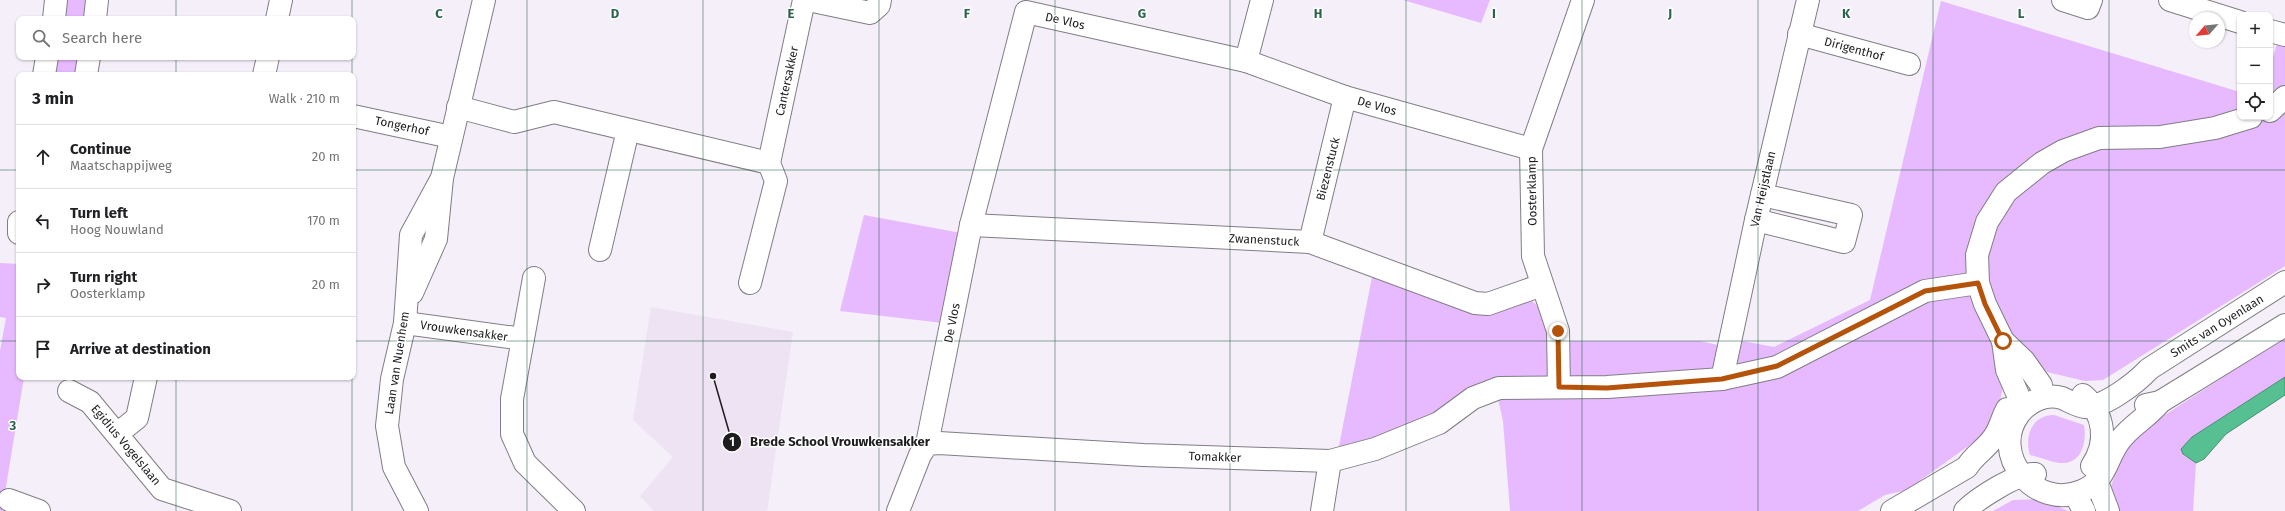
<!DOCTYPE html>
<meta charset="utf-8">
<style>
:root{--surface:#fff;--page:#f2f2f2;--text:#202124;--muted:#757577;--line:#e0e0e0}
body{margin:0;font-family:"Fira Sans",sans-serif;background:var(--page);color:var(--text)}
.controls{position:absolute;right:12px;top:12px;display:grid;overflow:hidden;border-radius:8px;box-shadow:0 1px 3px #0004}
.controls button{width:36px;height:36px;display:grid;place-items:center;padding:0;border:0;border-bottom:1px solid var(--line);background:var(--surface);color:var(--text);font:20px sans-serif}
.compass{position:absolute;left:2189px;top:12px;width:36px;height:36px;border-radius:50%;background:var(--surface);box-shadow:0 1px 3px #0004;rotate:242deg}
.stop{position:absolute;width:12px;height:12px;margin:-9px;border:3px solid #b45309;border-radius:50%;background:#fff}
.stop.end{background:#b45309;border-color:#fff;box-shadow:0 1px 4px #0008}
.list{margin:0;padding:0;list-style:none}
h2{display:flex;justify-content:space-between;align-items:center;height:52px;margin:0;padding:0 16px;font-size:17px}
h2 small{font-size:13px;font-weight:400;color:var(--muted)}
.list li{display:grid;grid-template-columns:26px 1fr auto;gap:12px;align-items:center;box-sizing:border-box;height:64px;padding:0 16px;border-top:1px solid var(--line)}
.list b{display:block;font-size:15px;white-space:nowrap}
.list p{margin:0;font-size:13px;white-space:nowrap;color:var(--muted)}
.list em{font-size:13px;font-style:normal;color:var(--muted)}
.icon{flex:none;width:22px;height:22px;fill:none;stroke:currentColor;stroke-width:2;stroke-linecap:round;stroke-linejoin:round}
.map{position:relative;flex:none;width:2285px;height:511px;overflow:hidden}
.search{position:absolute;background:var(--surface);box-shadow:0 1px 3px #0004;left:16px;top:16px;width:340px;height:44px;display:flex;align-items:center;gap:10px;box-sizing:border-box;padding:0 14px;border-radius:8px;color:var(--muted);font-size:15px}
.panel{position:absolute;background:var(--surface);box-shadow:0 1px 3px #0004;left:16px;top:72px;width:340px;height:308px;border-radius:8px}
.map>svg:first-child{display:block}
</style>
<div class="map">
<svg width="2285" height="511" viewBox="0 0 2285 511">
<rect width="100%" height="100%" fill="#f4eff8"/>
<polygon fill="#ede3f3" points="651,307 793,332 767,511 654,511 640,496 673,457 633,420"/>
<g fill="#e7b9ff">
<polygon points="51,0 91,0 90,19 49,19"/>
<polygon points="1403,0 1490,0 1481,23"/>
<path d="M 1941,1 L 2240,92 L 2240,117 L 2270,117 L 2270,68 L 2277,43 L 2285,45 L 2285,266 L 2103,380 L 2085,381 L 2047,372 L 2037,361 L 2003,380 C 2003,401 1992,424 1978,439 L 1907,490 L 1885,495 L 1858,511 L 1510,511 L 1503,421 L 1494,381 L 1422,422 L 1338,451 L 1373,272 L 1514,303 L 1532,301 L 1543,311 L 1549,341 L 1700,341 L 1740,350 L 1742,341 L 1774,347 L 1870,300 Z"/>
<polygon points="42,57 82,57 79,75 38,75"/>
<polygon points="864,215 961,233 943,323 840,311"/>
<polygon points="0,263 19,264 19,377 24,377 2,511 0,511 0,351 6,318 0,317"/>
<polygon points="2285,337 2285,377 2192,437 2183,455 2196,463 2193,511 2114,511 2109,492 2121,456 2134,435"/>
<path d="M 2054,415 L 2084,425 C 2087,441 2082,465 2060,463 C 2050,462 2041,457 2030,455 C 2024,436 2032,415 2054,415 Z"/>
<polygon points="2039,499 2068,511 1993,511 2013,500"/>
</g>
<polygon fill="#57c093" stroke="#468f70" points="2285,377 2285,395 2226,434 2204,459 2196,463 2183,454 2181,449 2192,437"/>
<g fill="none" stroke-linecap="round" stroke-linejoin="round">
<defs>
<g id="minor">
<polyline points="808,0 870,13 879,5 880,0"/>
<polyline points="2063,0 2088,8 2091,0"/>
<polyline points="2170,0 2240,22"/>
<polyline points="54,19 56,0"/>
<polyline points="95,19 97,0"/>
<polyline points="277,19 281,0"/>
<polyline points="2270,31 2285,35"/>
<polyline points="1799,34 1909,64"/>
<polyline points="1246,61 1262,0"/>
<polyline points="44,75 47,57"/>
<polyline points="86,75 89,57"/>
<polyline points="264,75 268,57"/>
<polyline points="458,107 514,122 554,112 769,163"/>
<polyline points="2270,111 2285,97"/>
<polyline points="353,116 451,137"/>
<polyline points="1756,220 1844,242 1851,215 1762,195"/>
<polyline points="19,222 19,233"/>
<polyline points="971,225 1310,242 1475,303 1488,304 1542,285"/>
<polyline points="1310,242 1345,97"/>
<polyline points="600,250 628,130"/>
<polyline points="534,278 512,399 512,434 525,463 574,511"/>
<polyline points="750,283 776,181 769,163 804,0"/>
<polyline points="412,293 436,239 442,178 484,0"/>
<polyline points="405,323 523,339"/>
<polyline points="2003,341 2024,361 2041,385"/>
<polyline points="1722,379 1756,220 1808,0"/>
<polyline points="1559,387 1558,331 1533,256 1531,149 1583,0"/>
<polyline points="69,391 90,402 162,489 230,511"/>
<polyline points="2018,395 2007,370 2003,341 1985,304 1978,283 1977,255 1987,222 2006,192 2042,163 2063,151 2099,138 2160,137 2215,128 2251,117"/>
<polyline points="117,434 137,418 146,377"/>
<polyline points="927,444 971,225 1026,12 1246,61 1345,97 1531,149"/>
<polyline points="2097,482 2108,511"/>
<polyline points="2075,494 2084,511"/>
<polyline points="9,500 39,511"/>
<polyline points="417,511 394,467 387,426 392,379 405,323 411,235 442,178"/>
<polyline points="898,511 920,455 927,444 939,443 1143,455 1330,461 1375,449 1439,423 1473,398 1499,388 1607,387 1722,379 1777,367 1925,291 1978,283"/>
<polyline points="1322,511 1330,461"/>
</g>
<g id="major">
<path d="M 2083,395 C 2105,414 2108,442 2092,466"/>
<path d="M 2160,402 C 2149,416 2132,425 2121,439 C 2106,457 2107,481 2082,491 C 2035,511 1989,454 2019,414 C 2029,401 2046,393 2062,398 C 2069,401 2077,406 2085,407 C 2104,408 2137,382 2149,369 L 2285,282"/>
<polyline points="2146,405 2160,402 2285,325"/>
<path d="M 1892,511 L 1967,467 C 1974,455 1986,449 1994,437 C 2000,429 2002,418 2007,409"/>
<path d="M 1965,511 C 1977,499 2018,472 2035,474"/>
</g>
</defs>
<use href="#minor" stroke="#827d85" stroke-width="24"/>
<use href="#major" stroke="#827d85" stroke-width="24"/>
<use href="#minor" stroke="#fff" stroke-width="22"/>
<use href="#major" stroke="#fff" stroke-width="22"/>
</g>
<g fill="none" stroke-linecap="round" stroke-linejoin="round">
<polyline stroke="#b45309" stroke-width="5" points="1558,331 1559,387 1607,388 1722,379 1777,366 1925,291 1978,283 1985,304 2003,341"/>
</g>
<path fill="none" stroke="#2b634b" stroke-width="1" stroke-opacity="0.55" d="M 176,0 L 176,19M 352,0 L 352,19M 527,0 L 527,511M 703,0 L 703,511M 879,0 L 879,511M 1055,0 L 1055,511M 1230,0 L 1230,511M 1406,0 L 1406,511M 1582,0 L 1582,511M 1758,0 L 1758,511M 1933,0 L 1933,511M 2109,0 L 2109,511M 176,57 L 176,75M 352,57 L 352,75M 0,170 L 19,170M 353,170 L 2285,170M 0,341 L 19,341M 353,341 L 2285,341M 176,377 L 176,511M 352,377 L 352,511"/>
<g text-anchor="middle" stroke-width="3" stroke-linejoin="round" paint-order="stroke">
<g font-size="12" fill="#1e1c1f" stroke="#fff">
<text transform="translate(1065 21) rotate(13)" y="4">De Vlos</text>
<text transform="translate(1854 49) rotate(15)" y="4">Dirigenthof</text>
<text transform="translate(787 81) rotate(-78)" y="4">Cantersakker</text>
<text transform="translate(1377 106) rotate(16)" y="4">De Vlos</text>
<text transform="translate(402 126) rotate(12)" y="4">Tongerhof</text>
<text transform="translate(1328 169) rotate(-76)" y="4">Biezenstuck</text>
<text transform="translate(1763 189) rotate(-77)" y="4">Van Heijstlaan</text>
<text transform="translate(1532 191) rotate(-91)" y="4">Oosterklamp</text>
<text transform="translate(1264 240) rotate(3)" y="4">Zwanenstuck</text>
<text transform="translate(952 323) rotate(-79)" y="4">De Vlos</text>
<text transform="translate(2217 326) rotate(-32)" y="4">Smits van Oyenlaan</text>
<text transform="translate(464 331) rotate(8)" y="4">Vrouwkensakker</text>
<text transform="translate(397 363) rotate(-81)" y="4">Laan van Nuenhem</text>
<text transform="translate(126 445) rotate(50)" y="4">Egidius Vogelslaan</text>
<text transform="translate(1215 457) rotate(2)" y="4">Tomakker</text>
</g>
</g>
<g font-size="13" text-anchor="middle" font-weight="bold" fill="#2b634b" stroke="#fff" stroke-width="3" stroke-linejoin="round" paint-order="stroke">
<text x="439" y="18">C</text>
<text x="615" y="18">D</text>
<text x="791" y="18">E</text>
<text x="967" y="18">F</text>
<text x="1142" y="18">G</text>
<text x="1318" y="18">H</text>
<text x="1494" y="18">I</text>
<text x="1670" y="18">J</text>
<text x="1846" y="18">K</text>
<text x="2021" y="18">L</text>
<text x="13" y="430">3</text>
</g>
<path fill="none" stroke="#1e1c1f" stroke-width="1.5" d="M713 376L732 442"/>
<g fill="#1e1c1f" stroke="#fff" stroke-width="1.5">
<circle cx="713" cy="376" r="4"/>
<circle cx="732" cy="442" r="10"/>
</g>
<g font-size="12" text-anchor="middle" font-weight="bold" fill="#fff">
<text x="732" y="446">1</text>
</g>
<g font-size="13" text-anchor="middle" font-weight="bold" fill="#1e1c1f" stroke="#fff" stroke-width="3" stroke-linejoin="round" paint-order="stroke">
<text x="840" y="446">Brede School Vrouwkensakker</text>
</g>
</svg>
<div class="controls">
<button>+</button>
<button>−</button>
<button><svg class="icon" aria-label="locate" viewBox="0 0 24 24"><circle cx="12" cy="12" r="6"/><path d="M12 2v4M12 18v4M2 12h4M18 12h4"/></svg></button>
</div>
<svg class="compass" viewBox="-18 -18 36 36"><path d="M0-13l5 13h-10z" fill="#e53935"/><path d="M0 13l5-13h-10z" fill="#757577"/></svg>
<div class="stop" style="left:2003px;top:341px"></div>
<div class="stop end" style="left:1558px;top:331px"></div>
<div class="search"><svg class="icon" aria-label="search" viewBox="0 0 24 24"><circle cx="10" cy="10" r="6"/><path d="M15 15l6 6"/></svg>Search here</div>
<section class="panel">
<h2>3 min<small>Walk · 210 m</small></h2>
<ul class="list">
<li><svg class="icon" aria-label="ahead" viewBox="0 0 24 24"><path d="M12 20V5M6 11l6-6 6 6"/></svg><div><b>Continue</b><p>Maatschappijweg</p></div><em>20 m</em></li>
<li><svg class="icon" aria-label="left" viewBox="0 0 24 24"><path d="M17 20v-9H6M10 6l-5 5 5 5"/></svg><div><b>Turn left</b><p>Hoog Nouwland</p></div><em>170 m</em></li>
<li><svg class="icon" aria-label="right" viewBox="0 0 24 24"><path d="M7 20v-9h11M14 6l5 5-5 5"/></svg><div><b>Turn right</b><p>Oosterklamp</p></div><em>20 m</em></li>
<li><svg class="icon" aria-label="arrive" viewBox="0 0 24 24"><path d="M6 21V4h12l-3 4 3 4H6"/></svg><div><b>Arrive at destination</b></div></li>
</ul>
</section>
</div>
